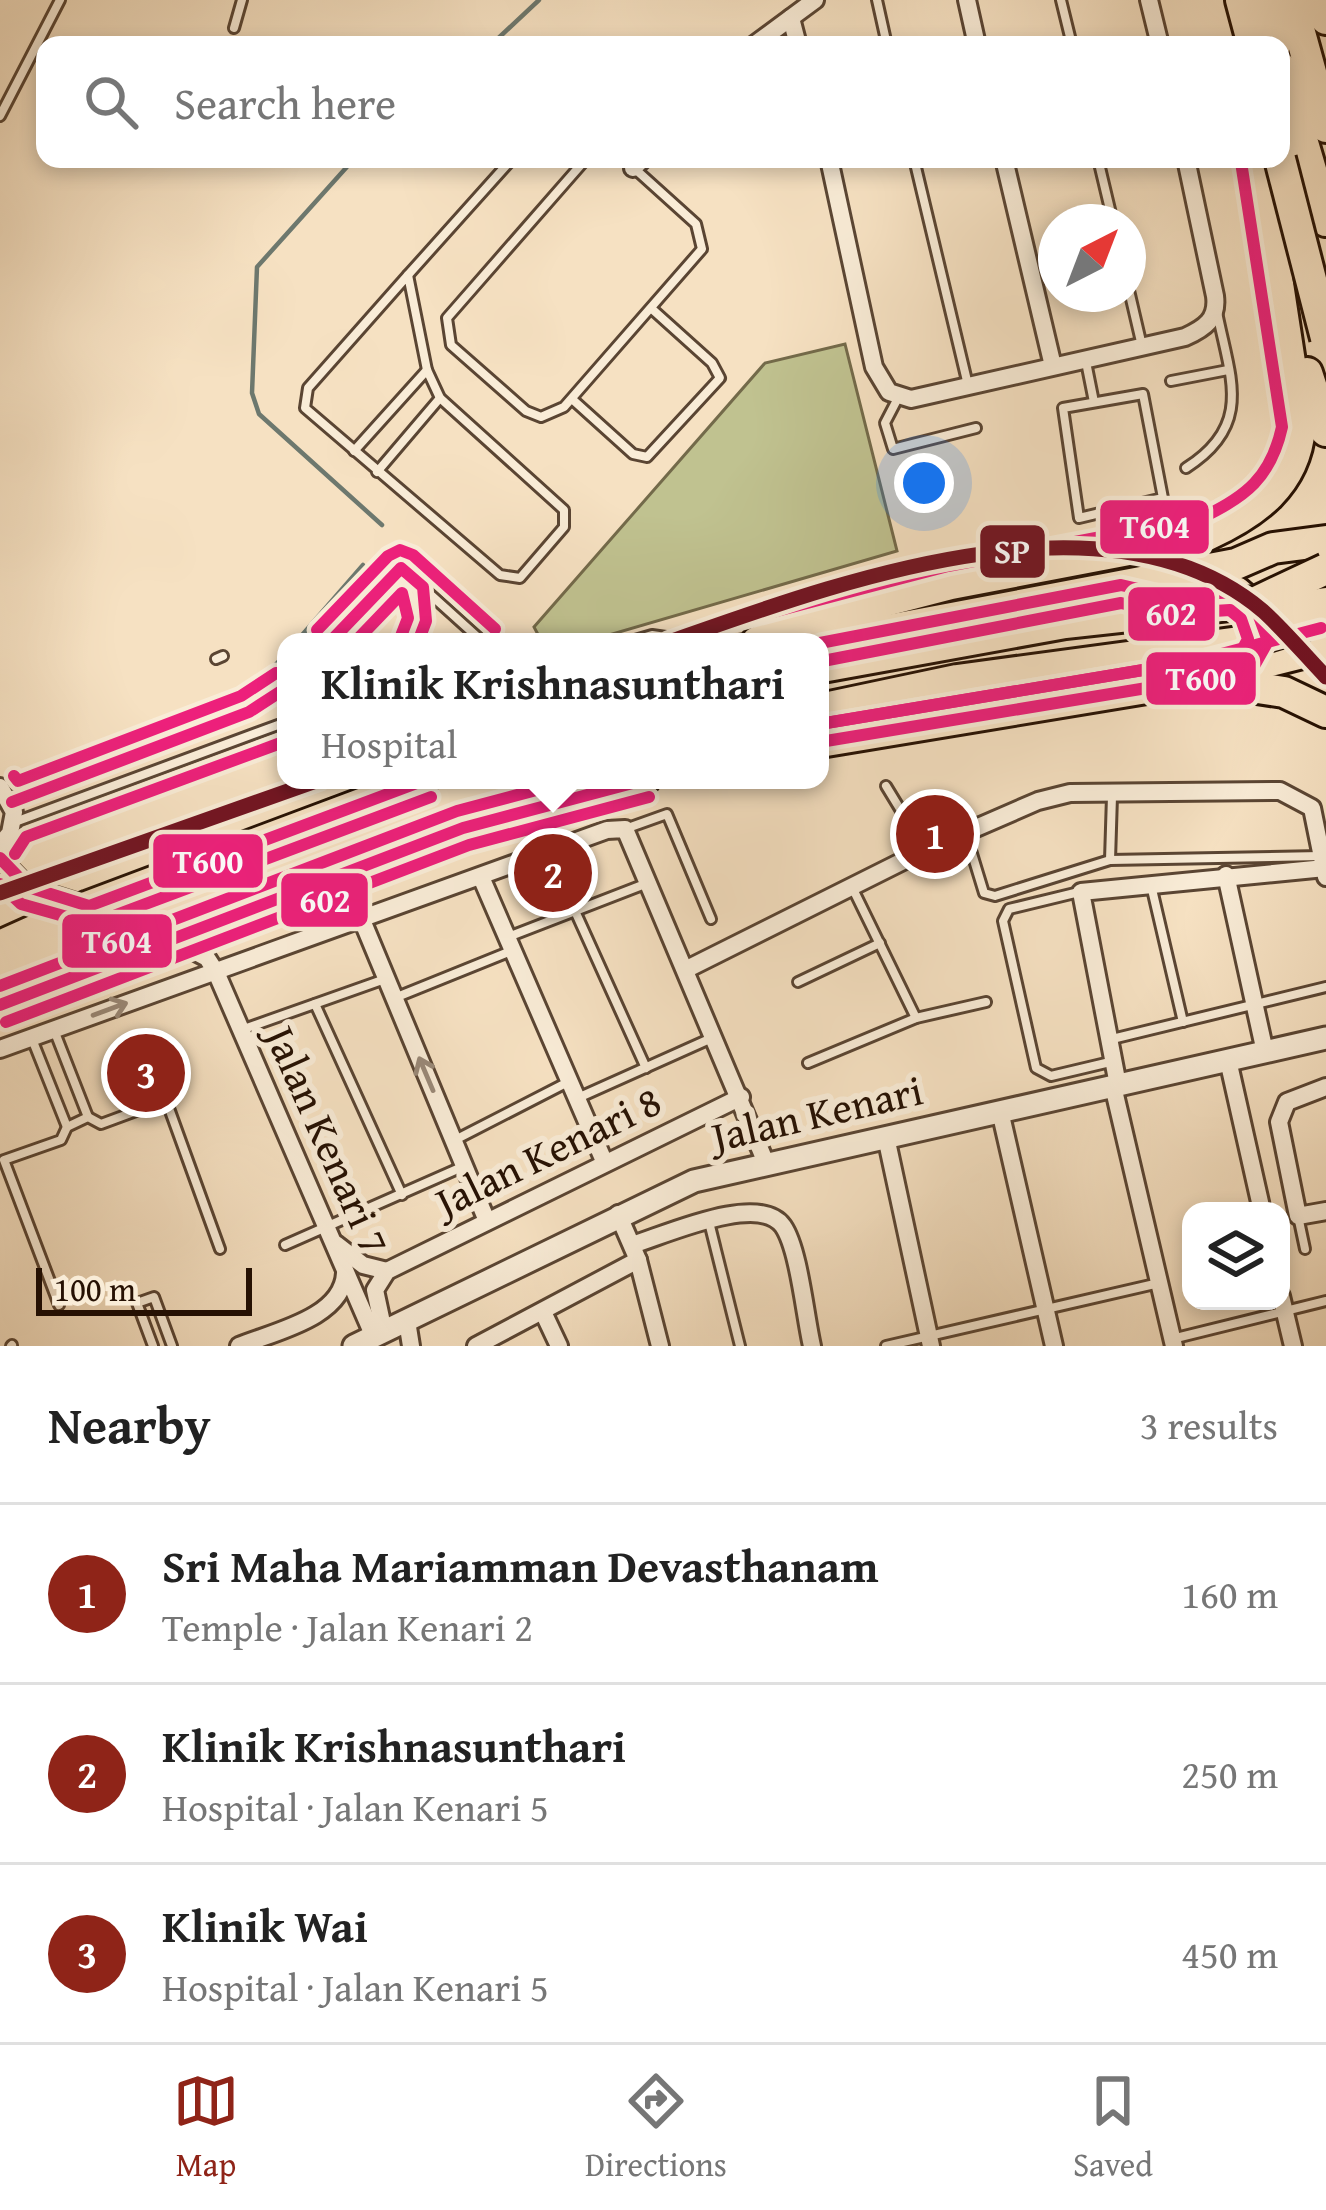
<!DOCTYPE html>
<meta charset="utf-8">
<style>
:root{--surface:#fff;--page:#f6f6f6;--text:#222;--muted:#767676;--line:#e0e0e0;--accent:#8f2418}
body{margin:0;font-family:"Gentium Book Plus",serif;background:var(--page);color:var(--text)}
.controls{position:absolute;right:36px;bottom:36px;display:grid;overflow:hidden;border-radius:24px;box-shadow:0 6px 18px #0003}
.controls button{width:108px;height:108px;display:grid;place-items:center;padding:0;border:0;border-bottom:3px solid var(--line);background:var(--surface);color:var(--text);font:60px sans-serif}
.compass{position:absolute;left:1038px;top:204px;width:108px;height:108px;border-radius:50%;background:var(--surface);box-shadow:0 6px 18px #0003;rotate:42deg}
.scale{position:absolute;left:36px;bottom:30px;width:216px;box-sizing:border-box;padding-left:12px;border:6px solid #261103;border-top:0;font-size:33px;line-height:42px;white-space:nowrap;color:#261103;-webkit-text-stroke:9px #f9ecd7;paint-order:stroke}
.you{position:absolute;left:924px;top:483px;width:42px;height:42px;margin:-30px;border:9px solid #fff;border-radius:50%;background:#1a73e8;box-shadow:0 0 0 18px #1a73e833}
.badge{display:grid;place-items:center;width:78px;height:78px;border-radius:50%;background:var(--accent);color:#fff;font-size:39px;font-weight:700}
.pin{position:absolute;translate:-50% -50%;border:6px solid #fff;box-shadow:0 3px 12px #0006}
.popup{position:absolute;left:277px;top:633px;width:552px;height:156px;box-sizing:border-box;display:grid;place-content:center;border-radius:24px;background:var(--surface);filter:drop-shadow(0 3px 9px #0005);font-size:39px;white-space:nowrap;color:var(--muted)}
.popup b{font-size:45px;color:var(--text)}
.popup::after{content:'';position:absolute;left:50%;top:100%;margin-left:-24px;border:24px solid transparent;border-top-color:var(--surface)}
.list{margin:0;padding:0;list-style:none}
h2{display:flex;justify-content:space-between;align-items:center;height:156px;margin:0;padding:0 48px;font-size:51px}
h2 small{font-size:39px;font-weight:400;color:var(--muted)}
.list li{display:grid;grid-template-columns:78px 1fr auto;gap:36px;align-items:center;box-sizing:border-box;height:180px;padding:0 48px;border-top:3px solid var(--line)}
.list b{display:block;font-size:45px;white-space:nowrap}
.list p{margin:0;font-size:39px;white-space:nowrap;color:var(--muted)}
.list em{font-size:39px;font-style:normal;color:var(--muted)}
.icon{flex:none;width:66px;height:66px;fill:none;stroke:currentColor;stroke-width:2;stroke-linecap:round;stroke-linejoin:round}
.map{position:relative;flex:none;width:1326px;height:1346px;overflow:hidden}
.search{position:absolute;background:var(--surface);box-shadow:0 6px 18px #0003;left:36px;right:36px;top:36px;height:132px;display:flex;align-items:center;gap:30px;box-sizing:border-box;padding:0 42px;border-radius:24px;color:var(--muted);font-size:45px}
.sheet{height:696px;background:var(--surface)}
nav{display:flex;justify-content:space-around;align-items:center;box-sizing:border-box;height:168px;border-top:3px solid var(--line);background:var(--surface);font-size:33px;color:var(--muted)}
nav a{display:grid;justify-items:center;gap:6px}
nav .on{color:var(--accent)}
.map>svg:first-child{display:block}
</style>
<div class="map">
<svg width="1326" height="1346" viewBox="0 0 1326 1346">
<rect width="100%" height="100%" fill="#f6e1c2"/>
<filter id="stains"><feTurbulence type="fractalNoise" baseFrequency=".00167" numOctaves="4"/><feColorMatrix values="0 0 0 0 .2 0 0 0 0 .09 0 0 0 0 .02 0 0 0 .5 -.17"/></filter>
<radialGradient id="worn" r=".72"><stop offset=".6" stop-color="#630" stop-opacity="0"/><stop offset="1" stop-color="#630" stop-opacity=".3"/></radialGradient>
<polygon fill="#c0c290" stroke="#736a4a" stroke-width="3" points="845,344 897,551 585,642 542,642 534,627 765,363"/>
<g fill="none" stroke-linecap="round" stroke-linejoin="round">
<g stroke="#6d786e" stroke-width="4.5">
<polyline points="491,45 539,0"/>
<polyline points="354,159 257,267 252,393 259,414 382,525"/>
<polyline points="296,642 363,565"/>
<polyline points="258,685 286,653"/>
</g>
<defs>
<g id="service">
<polyline points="877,0 887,45"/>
<polyline points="1061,0 1072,45"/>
<polyline points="234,28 242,0"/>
<polyline points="0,116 60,0"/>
<polyline points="586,159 447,318 451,345 526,411 541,417 564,407 702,249 696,224 624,159"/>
<polyline points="914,159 968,385"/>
<polyline points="1098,159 1113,222"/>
<polygon points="408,275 427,370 440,398 564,510 564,527 520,578 500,575 305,408 308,388"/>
<polyline points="408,275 512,159"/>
<polyline points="1128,286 1142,346"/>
<polyline points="1086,362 1094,402"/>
<polyline points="1171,381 1228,370"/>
<polygon points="1143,394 1163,498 1079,518 1063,408"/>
<polyline points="898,398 885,423 893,449 976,428"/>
<polyline points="572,399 633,454 647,457 720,378 712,363 652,309"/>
<polyline points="354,451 427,370"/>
<path d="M 1186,468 C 1254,425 1230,378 1217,312"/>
<polyline points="377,472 440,398"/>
<polyline points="330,642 401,568 483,642"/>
<polyline points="418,642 426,621 423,589"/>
<polyline points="628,642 652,635 701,642"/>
<polyline points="728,642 750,638"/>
<polyline points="216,659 223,656"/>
<polyline points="886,786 925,850"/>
<polyline points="12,802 249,712 286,688"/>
<polyline points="15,822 286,722"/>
<polyline points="625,829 667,814 711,919"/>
<polyline points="966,834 984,893 995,896 1110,860 1321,856"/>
<polyline points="1110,860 1112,796"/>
<polyline points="1151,885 1183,1022"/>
<polyline points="852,887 916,1018"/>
<polyline points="1079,892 1009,909 1003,921 1036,1068 1051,1076 1110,1062"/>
<polyline points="575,911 646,1068"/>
<polyline points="508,937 645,884"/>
<polyline points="798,982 880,943"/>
<polyline points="397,997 511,951"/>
<polyline points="315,1004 402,1195"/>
<polyline points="54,1030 88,1117"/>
<polyline points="241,1030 385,979"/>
<polyline points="32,1039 67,1127"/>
<polyline points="1108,1040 1326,987"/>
<polyline points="808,1063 916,1018 986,1002"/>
<polyline points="580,1097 714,1037"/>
<polyline points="453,1141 568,1082"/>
<polyline points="1298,1216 1305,1249"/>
<polyline points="709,1222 740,1346"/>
<polyline points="285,1245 462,1167"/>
<polyline points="59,1305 4,1160 61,1140 67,1127 88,1117 101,1124 166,1100 220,1249"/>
<polyline points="1176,1338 1326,1301"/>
<polyline points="11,1346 12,1345"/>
<polyline points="153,1346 137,1303 154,1297 172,1346"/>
<polyline points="886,1346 1159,1283"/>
</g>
<g id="minor">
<polyline points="967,0 977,45"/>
<polyline points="1149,0 1160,45"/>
<polyline points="791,18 798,45"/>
<polyline points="754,45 815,0"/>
<path d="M 829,159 L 874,367 L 889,392 L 911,399 L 1185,337 C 1205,328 1218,319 1215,296 L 1186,159"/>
<polyline points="1004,159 1053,366"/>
<polyline points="633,168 643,159"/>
<polyline points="0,787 14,812 10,833 0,845"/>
<polyline points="0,858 28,887 85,905"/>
<polyline points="1226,875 1265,1052"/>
<polyline points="481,877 604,1161"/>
<polyline points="362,920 487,1221"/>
<polyline points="177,942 207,958 216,972 374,1337"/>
<polyline points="687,969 925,850 1038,801 1070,793 1280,791 1312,808 1326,877"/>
<polyline points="0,1049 607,830 625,829 766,1163"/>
<polyline points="1228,1060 1262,1211"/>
<polyline points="1118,1085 1081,892 1325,868"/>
<polyline points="1113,1086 1174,1346"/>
<polyline points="1326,1087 1287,1102 1279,1122 1298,1216 1326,1211"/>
<polyline points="1000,1111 1054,1346"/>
<polyline points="886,1137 931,1346"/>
<polyline points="618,1214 638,1260 660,1346"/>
<polyline points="336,1244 363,1265 387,1271"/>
<path d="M 632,1245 C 665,1235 759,1192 783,1226 C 799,1249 805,1316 812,1346"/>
<polyline points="1281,1296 1293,1346"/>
<polyline points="543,1312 559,1346"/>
<polyline points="407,1321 411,1346"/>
<polyline points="384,1332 375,1290 387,1271 741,1097"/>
<path d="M 239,1346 C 273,1332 343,1318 345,1273"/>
<polyline points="476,1346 638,1260"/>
</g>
<polyline id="tertiary" points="354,1346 694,1181 1326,1038"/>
<g id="motorway">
<polyline points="1241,0 1253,45"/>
<polyline points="1264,0 1275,45"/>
<polyline points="1291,0 1326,127"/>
<polyline points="1321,0 1326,19"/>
<polyline points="1281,68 1326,221"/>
<polyline points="1307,373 1326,431"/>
<polyline points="1156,593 1236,592 1256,609"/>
<path d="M 757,642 L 800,623 L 951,584 L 1207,535 C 1255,513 1295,485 1300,428 L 1259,159"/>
<polyline points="820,643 1236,564 1273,548 1326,541"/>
<polyline points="1218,682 1284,692 1326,712"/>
<polyline points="820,709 957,680 1254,640"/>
<polyline points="820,742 1195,680 1326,647"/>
<polyline points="556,803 644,780"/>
<polyline points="0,946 89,906 425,780"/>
<polyline points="0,971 505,780"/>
<polyline points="0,1005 176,942 578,780"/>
</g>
</defs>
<use href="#service" stroke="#5a4533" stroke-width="14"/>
<use href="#minor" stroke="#5a4533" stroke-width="22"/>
<use href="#tertiary" stroke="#5a4533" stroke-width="27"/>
<use href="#motorway" stroke="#261103" stroke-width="36"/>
<use href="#service" stroke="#f9ecd7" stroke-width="8"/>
<use href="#minor" stroke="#f9ecd7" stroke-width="16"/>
<use href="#tertiary" stroke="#f9ecd7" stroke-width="21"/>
<use href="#motorway" stroke="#f6e1c2" stroke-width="30"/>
<defs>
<g id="motorway-bridge">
<polyline points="1280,159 1326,338"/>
<polyline points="1266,612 1326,603"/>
<polyline points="1254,640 1303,625 1322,608"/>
<polyline points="822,667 1065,623 1256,602 1326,569"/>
</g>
</defs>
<use href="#motorway-bridge" stroke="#261103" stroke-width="36" stroke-linecap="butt"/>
<use href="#motorway-bridge" stroke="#f6e1c2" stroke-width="30"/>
<defs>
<g id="bus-1">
<polyline points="330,642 401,568 423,587 426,621 418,642"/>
<polyline points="820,643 1121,585 1168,596 1236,592 1256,608 1268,641 1254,666 1195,680 820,742"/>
<polyline points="12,802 249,712 286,688"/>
<polyline points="0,858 28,887 89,906 425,780"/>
<polyline points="0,1005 463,828 644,780"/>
</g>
<g id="bus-2">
<polyline points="355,642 402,593 408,618 401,636"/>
<polyline points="820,724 1191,662 1242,650 1248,639 1241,619 1230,610 1167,614 1121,603 823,661"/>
<polyline points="15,854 26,837 286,741"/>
<polyline points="0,884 21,904 92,924 431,797"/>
<polyline points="6,1022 469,845 649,797"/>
</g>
<g id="bus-3">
<path d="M 723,625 L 948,566 L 1201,518 C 1246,497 1271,477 1282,427 L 1241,162"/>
<polyline points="317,630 388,556 400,550 413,555 495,629"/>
<polyline points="820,724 1191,662 1321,628"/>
<polyline points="14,776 18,781 241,696 276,673"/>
<polyline points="0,986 457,811 574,780"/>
</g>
</defs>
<use href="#bus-1" stroke="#f9ecd7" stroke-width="21"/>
<use href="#bus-2" stroke="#f9ecd7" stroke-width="21"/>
<use href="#bus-3" stroke="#f9ecd7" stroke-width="21"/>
<use href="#bus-1" stroke="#ed207b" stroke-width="12"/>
<use href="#bus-2" stroke="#ed207b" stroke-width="12"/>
<use href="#bus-3" stroke="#ed207b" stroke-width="12"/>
<defs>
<g id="rail-1">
<path d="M 669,642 C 834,584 1108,480 1263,611 C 1285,631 1305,655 1326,677"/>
<polyline points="0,893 319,780"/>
</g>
</defs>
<use href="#rail-1" stroke="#f9ecd7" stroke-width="24"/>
<use href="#rail-1" stroke="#721422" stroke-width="15"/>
</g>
<defs><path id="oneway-shaft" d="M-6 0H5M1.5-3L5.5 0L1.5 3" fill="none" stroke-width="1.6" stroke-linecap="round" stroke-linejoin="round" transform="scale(3)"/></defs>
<g stroke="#9a8978">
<use href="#oneway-shaft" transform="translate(110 1009) rotate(-20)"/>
<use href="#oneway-shaft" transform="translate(426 1074) rotate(-113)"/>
</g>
<g text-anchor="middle" stroke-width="12" stroke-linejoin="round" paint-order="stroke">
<g font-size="42" fill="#261103" stroke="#f9ecd7">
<text transform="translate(817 1113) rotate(-13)" y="15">Jalan Kenari</text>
<text transform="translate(328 1140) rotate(66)" y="15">Jalan Kenari 7</text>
<text transform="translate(548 1151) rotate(-26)" y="15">Jalan Kenari 8</text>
</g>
</g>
<g stroke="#f9ecd7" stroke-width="4.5">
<rect x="1098" y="498" width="113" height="58" rx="12" fill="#ed207b"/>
<rect x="978" y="523" width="69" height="57" rx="12" fill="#721422"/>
<rect x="1126" y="585" width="91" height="58" rx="12" fill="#ed207b"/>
<rect x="1144" y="650" width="114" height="57" rx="12" fill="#ed207b"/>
<rect x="151" y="832" width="114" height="58" rx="12" fill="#ed207b"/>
<rect x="279" y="871" width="91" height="58" rx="12" fill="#ed207b"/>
<rect x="60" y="912" width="114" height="58" rx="12" fill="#ed207b"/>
</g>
<g font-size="33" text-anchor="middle" font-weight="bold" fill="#fff">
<text x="1155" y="538">T604</text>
<text x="1012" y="563">SP</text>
<text x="1171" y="625">602</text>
<text x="1201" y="690">T600</text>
<text x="208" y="873">T600</text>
<text x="325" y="912">602</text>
<text x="117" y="953">T604</text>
</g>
<rect width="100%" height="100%" filter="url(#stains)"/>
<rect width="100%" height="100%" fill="url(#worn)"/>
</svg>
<div class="controls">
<button><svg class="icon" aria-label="layers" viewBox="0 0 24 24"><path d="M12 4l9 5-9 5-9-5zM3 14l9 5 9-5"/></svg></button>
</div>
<svg class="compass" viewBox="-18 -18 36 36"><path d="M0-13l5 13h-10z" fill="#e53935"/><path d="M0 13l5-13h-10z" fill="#767676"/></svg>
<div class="scale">100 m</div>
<div class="you"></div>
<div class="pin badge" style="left:935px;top:834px">1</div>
<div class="pin badge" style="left:553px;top:873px">2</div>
<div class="popup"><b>Klinik Krishnasunthari</b>Hospital</div>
<div class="pin badge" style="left:146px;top:1073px">3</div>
<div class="search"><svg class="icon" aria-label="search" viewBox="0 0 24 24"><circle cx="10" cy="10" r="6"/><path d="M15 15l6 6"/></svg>Search here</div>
</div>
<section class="sheet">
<h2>Nearby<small>3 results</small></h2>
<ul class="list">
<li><span class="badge">1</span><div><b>Sri Maha Mariamman Devasthanam</b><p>Temple · Jalan Kenari 2</p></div><em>160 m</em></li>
<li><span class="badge">2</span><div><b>Klinik Krishnasunthari</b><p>Hospital · Jalan Kenari 5</p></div><em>250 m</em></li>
<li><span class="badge">3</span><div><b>Klinik Wai</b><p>Hospital · Jalan Kenari 5</p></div><em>450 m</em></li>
</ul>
</section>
<nav>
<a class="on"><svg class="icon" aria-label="map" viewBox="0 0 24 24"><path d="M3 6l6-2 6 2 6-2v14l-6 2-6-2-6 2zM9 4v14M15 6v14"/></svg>Map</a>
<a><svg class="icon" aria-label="directions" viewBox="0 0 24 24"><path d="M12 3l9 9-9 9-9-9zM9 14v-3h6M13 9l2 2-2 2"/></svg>Directions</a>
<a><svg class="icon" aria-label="saved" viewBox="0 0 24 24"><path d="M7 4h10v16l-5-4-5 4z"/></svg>Saved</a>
</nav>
